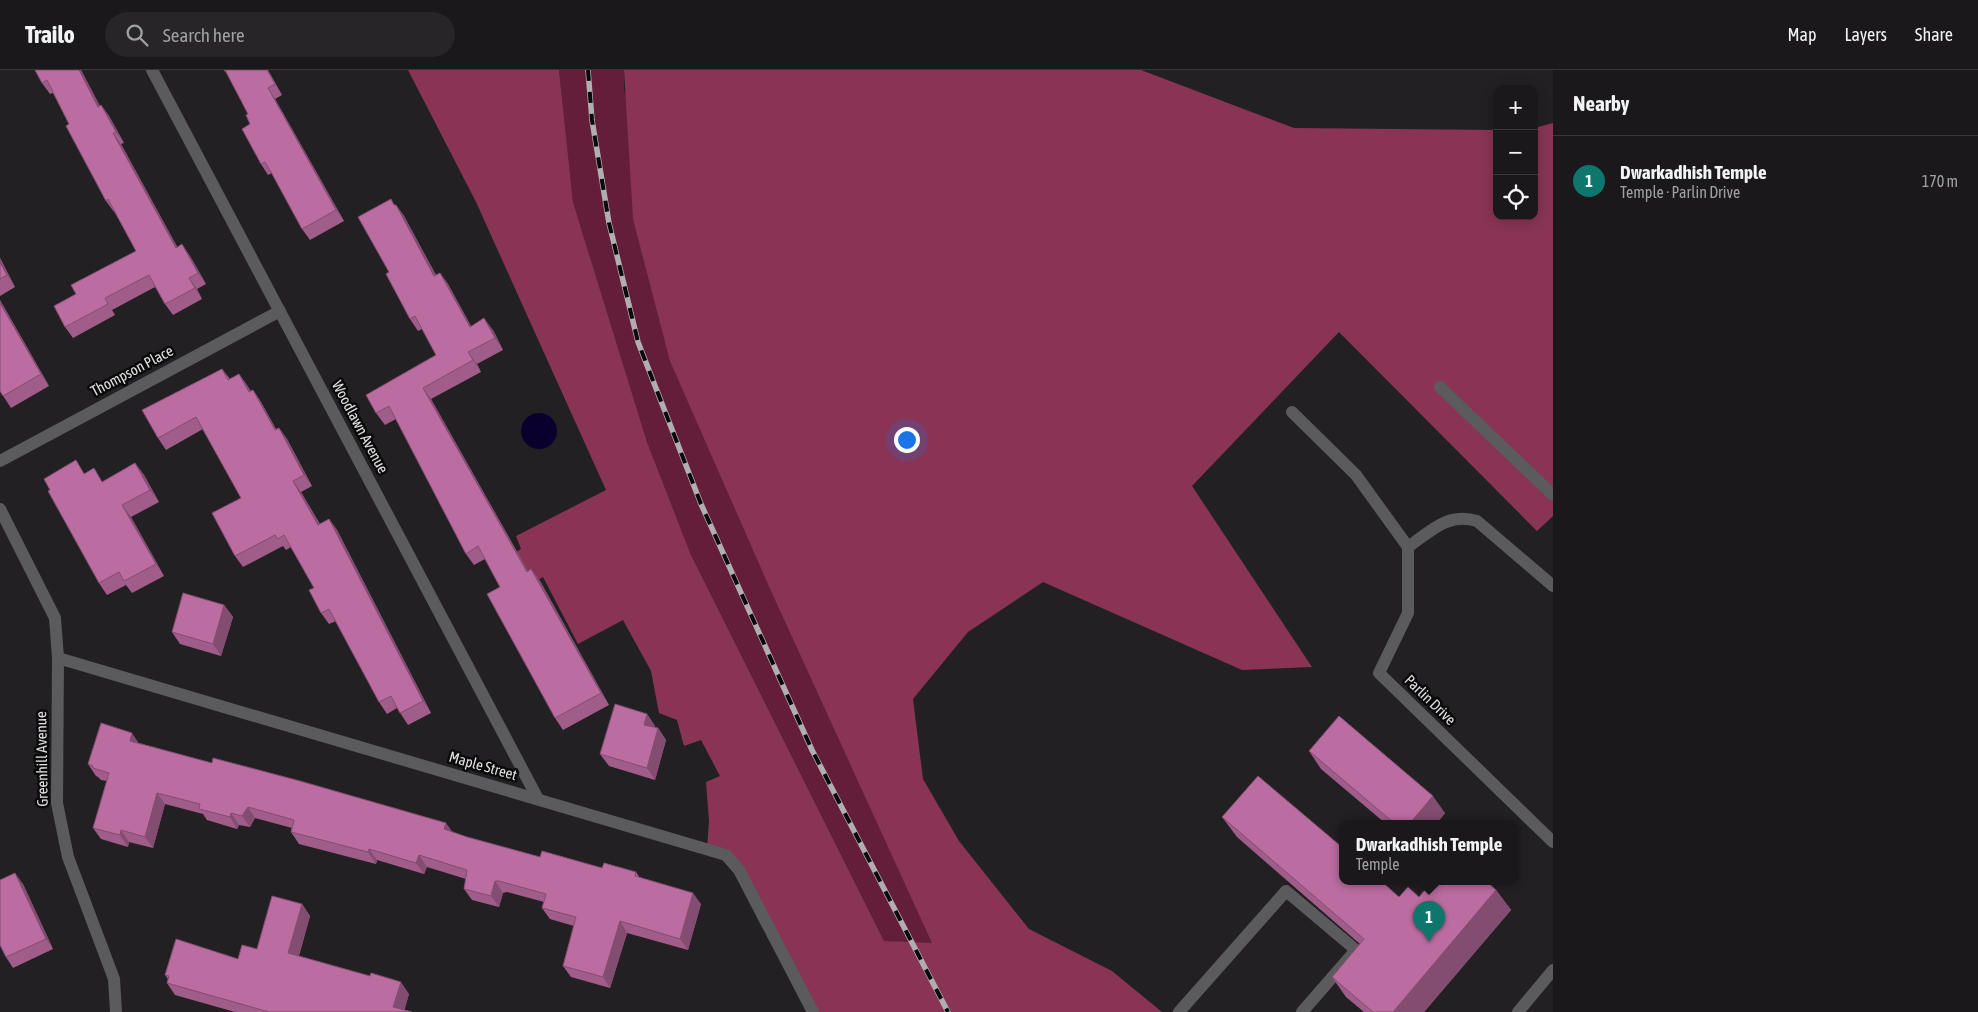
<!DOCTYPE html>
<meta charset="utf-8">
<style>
:root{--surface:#1a181a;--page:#272527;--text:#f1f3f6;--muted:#9fa0a2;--line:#383739;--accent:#0f766e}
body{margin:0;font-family:"Asap Condensed",sans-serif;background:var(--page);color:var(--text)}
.controls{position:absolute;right:15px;top:15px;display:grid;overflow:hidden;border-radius:10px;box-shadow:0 2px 12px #0003}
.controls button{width:45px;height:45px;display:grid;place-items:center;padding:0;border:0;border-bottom:1px solid var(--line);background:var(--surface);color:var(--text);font:25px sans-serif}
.you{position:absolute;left:906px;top:369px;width:18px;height:18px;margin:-12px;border:4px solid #fff;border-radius:50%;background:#1a73e8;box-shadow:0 0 0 8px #1a73e833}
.badge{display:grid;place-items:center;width:32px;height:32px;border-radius:50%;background:var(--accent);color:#fff;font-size:16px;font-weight:700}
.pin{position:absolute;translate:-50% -41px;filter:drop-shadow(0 1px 2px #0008)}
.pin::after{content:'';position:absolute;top:26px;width:18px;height:15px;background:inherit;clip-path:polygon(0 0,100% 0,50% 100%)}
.popup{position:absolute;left:1339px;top:750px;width:180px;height:65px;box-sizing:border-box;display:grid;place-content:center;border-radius:10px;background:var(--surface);filter:drop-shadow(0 1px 4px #0005);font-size:16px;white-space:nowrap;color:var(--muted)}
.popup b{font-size:19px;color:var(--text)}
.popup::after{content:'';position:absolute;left:50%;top:100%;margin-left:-10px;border:10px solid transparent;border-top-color:var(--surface)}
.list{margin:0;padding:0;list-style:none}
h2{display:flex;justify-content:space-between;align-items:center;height:65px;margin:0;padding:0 20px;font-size:21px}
h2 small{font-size:16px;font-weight:400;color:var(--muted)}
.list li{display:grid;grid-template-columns:32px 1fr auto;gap:15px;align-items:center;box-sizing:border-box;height:90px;padding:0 20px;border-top:1px solid var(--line)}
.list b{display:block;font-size:19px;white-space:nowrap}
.list p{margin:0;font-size:16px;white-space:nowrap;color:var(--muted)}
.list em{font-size:16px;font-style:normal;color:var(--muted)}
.icon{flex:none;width:28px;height:28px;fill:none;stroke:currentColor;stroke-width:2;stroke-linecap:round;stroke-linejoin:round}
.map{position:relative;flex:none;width:1553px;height:942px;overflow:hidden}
header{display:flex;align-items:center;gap:30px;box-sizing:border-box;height:70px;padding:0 25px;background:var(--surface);border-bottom:1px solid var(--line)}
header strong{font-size:24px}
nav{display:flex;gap:28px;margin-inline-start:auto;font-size:18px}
.search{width:350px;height:45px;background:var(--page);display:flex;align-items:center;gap:12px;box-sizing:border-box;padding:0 18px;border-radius:28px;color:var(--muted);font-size:19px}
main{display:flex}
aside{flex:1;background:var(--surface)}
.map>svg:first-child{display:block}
</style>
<header>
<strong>Trailo</strong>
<div class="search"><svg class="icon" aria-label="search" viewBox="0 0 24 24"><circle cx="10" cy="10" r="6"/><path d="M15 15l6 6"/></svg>Search here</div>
<nav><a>Map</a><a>Layers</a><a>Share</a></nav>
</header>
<main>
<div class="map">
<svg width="1553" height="942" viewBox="0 0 1553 942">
<rect width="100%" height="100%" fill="#232023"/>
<polygon fill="#651e3a" points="559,0 624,0 624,19 775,530 933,874 884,871 691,485 647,372 573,132"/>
<polygon fill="#893454" points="408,0 559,0 573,132 647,372 691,485 884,871 932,873 775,530 670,291 633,149 624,0 1141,0 1294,58 1497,60 1497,146 1534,146 1534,58 1553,53 1553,446 1537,461 1339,262 1192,416 1312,597 1242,600 1043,512 968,562 913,629 923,709 959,771 1029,859 1112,901 1162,942 813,942 739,800 707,778 709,751 706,712 720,706 701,670 684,676 677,650 659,643 651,601 623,550 578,574 543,507 509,526 491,498 521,479 516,466 606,420 476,132"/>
<circle fill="#0a002d" cx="539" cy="361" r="18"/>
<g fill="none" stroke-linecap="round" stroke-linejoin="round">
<g stroke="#5b5a5c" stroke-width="12">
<polyline points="1440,317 1553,425"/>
<path d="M 1292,342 L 1356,405 L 1408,477 C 1431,461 1448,442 1477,451 L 1553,516"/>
<polyline points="1179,942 1286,821 1356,880 1302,942"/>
<polyline points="1518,942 1553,900"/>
</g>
<g stroke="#5b5a5c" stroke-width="12">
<polyline points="152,0 538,729"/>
<polyline points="0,391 280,241"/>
<polyline points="0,439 55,548 58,588 57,733 68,787 114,909 116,942"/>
<polyline points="1408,477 1408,543 1379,603 1553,772"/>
<polyline points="58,588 726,785 739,800 813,942"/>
</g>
<defs>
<polyline id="rail" points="588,0 592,50 609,153 638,272 701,434 812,680 948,942"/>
</defs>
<use href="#rail" stroke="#b0aeb0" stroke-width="5.5"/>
<use href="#rail" stroke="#0b0a0b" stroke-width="4" stroke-dasharray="11" stroke-linecap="butt"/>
</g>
<g fill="#a15d8a">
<polygon points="35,0 81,0 100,36 101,35 109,46 124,73 121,74 177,177 190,186 206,214 197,219 202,229 173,245 165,234 155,217 112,240 115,245 73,268 65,257 76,224 136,181 114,141 114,142 106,131 69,54 53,23 50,24 42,13"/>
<polygon points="224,0 268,0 282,25 275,29 344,151 310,170 302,159 272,103 268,105 261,94 248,44 226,1 225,2"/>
<polygon points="395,135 396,135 404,146 436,205 440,203 448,214 471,256 493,260 503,280 477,294 481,302 431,329 528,501 531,499 540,511 609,635 563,660 555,648 500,517 485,489 474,495 466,484 396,349 385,355 376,343 436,285 422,259 418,261 410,249"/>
<polygon points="0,188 15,217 0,226"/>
<polygon points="0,230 49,316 11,338 0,321"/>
<polygon points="222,299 230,309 239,304 251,321 253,320 261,332 276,359 279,358 287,369 312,416 301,422 320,454 329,449 337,460 431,643 408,655 397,638 387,644 379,632 336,551 329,554 321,543 314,518 291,477 286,480 283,476 243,497 235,486 241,428 203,359 166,380 158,368"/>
<polygon points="135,393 144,405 159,432 131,447 164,506 132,523 126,515 107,525 99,513 85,403 103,412"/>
<polygon points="224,535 233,547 221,586 180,574 172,562"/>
<polygon points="647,644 655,656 655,658 658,658 666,670 655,710 609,696 600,684"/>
<polygon points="139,673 452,762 467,767 540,787 602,798 636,802 640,808 701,834 688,880 627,863 610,918 571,907 563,896 574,856 550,849 542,838 544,832 507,822 503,823 499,837 472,830 464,819 466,809 427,797 424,804 377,790 376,794 299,774 291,762 292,758 255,748 250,757 239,755 237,759 207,750 203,744 165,734 153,778 129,772 128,777 101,769 93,758 107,711 101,710 98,707 96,706 88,694"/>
<polygon points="1309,681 1445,743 1437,753 1385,753 1321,699"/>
<polygon points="1222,747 1399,827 1419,827 1496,820 1511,840 1424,942 1364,942 1346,927 1332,907 1360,874 1237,767"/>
<polygon points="23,814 53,879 13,898 6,887"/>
<polygon points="302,834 310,846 299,886 409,924 404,940 412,942 235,942 175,925 167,913 168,909 165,905 238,889 257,879"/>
</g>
<g fill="#834c71">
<polygon points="79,0 81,0 106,48 98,37"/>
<polygon points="267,0 268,0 282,25 275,14"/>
<polygon points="268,18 275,29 344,151 336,140"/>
<polygon points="101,35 109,46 124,73 116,62"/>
<polygon points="113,63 121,74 184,189 176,178"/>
<polygon points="396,135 404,146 442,218 434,206"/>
<polygon points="182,174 190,186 206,214 198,203"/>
<polygon points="0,188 15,217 7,205 0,192"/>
<polygon points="440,203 448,214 478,269 470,257"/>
<polygon points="189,208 197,219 202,229 195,218"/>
<polygon points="0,230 49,316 41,304 0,233"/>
<polygon points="484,248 493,260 503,280 495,268"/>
<polygon points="468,282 477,294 481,302 473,290"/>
<polygon points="239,304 247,315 257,333 249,322"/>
<polygon points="423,318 431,329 535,514 527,502"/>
<polygon points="253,320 261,332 282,371 275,360"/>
<polygon points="279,358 287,369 312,416 304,405"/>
<polygon points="135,393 144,405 159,432 150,420"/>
<polygon points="293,411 301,422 326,466 318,455"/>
<polygon points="122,435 131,447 164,506 156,494"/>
<polygon points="329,449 337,460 431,643 423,631"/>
<polygon points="531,499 540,511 609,635 601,623"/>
<polygon points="224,535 233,547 221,586 213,574"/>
<polygon points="647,644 655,656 653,667 644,655"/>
<polygon points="658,658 666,670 655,710 647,698"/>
<polygon points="132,663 140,675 130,671"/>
<polygon points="157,723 165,734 153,778 145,767"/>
<polygon points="1433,726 1445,743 1437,753 1410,753"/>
<polygon points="248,737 255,748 250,757 242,746"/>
<polygon points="231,743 239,755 237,759 230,747"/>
<polygon points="446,753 454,764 444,759"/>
<polygon points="121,760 129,772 128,777 120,765"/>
<polygon points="369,779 377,790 376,794 368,782"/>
<polygon points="419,785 427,797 424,804 416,793"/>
<polygon points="15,803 23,814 53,879 46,869"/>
<polygon points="495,811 503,823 499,837 491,826"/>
<polygon points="1496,820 1511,840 1424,942 1393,942"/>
<polygon points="693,823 701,834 688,880 680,869"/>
<polygon points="302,834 310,846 296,894 288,883"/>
<polygon points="620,851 627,863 610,918 603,907"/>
<polygon points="401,912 409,924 404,942 393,937"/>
</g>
<g fill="#bb6ca1" stroke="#834c71">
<polygon points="35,0 79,0 98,37 101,35 116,62 113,63 176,178 182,174 198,203 189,208 195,218 165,234 149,205 105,228 108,234 65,257 54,236 76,224 71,215 136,181 108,129 106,131 66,56 69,54 47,10 42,13"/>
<polygon points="225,0 267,0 275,14 268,18 336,140 302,159 271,102 265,92 261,94 242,59 250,54 246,45 248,44"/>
<polygon points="391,129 394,135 396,135 434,206 440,203 470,257 484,248 495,268 468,282 473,290 423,318 527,502 531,499 601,623 555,648 487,524 500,517 478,476 466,484 389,336 376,343 366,325 436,285 415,246 410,249 386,204 389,202 358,147"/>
<polygon points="0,192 7,205 0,209"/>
<polygon points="0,233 41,304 3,326 0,321"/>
<polygon points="222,299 228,310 239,304 249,322 253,320 275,360 279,358 304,405 293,411 318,455 329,449 423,631 400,643 391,626 379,632 329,539 321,543 309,520 314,518 284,465 278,469 275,465 235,486 212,443 241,428 196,347 158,368 142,340"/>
<polygon points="76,390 84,404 94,398 102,412 135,393 150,420 122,435 156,494 124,511 119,502 99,513 48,421 50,420 44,409"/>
<polygon points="183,523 224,535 213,574 172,562"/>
<polygon points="615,634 647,644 644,655 658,658 647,698 600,684"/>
<polygon points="1339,646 1433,726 1410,753 1394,753 1309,681"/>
<polygon points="101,653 132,663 130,671 212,693 213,688 300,711 446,753 444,759 467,767 540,787 542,781 602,798 604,793 636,802 635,806 693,823 680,869 620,851 603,907 563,896 576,847 542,838 546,824 499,811 495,811 491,826 464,819 467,800 419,785 416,793 369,779 368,782 291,762 294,750 248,737 242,746 231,743 230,747 199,739 200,734 157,723 145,767 121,760 120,765 93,758 109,703 93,698 93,696 88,694"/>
<polygon points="1258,706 1343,778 1343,811 1381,811 1399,827 1408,817 1419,827 1432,811 1486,811 1496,820 1393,942 1373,942 1332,907 1364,869 1222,747"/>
<polygon points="15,803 46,869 6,887 0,875 0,810"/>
<polygon points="272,826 302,834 288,883 370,906 371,903 401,912 393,937 412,942 269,942 167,913 169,906 165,905 176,869 238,889 242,875 257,879"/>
</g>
<g text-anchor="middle" stroke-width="5" stroke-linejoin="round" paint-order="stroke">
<g font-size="15" fill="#e2e0e2" stroke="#0b0a0b">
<text transform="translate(132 301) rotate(-28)" y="5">Thompson Place</text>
<text transform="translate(360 357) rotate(62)" y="5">Woodlawn Avenue</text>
<text transform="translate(1430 630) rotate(44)" y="5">Parlin Drive</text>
<text transform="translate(42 689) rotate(-91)" y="5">Greenhill Avenue</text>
<text transform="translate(483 696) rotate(16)" y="5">Maple Street</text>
</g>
</g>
</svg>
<div class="controls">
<button>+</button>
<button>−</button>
<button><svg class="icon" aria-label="locate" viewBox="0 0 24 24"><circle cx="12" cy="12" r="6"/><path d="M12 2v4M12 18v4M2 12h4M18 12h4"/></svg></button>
</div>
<div class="you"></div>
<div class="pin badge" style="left:1429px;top:872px">1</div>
<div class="popup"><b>Dwarkadhish Temple</b>Temple</div>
</div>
<aside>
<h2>Nearby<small></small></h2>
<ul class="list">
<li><span class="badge">1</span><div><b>Dwarkadhish Temple</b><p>Temple · Parlin Drive</p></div><em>170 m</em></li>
</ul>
</aside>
</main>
